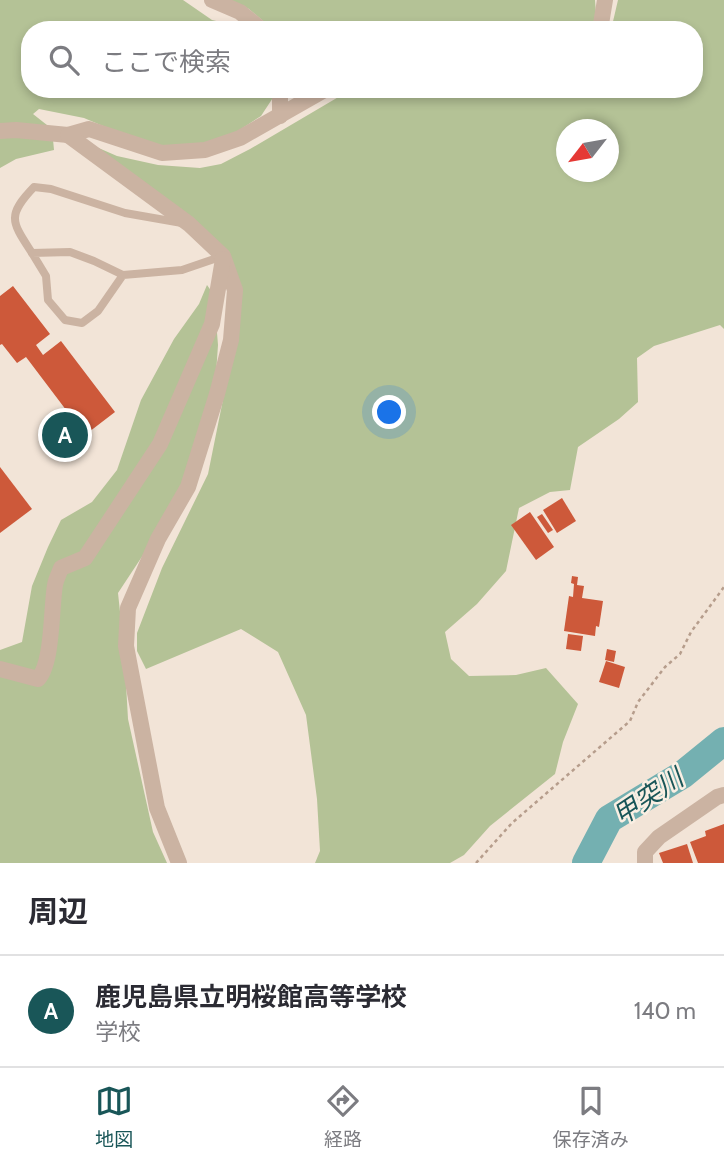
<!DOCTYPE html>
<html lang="ja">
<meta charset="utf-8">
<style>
:root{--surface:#fff;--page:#f2f2f3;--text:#2b2b33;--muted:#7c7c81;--line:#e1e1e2;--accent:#195658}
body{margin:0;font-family:Cabin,"Noto Sans JP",sans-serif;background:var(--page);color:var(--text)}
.compass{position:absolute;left:556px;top:119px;width:63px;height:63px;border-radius:50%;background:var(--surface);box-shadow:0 4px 10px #0003;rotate:239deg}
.you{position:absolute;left:390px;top:413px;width:24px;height:24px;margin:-18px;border:5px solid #fff;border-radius:50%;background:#1a73e8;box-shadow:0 0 0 10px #1a73e833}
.badge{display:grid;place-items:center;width:46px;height:46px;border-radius:50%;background:var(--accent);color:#fff;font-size:23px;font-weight:700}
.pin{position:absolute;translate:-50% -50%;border:4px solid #fff;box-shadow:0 2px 7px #0006}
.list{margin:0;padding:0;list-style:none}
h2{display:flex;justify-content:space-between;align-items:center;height:91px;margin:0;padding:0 28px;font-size:30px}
h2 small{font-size:23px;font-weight:400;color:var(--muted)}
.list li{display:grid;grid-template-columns:46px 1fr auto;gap:21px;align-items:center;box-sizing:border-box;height:112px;padding:0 28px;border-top:2px solid var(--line)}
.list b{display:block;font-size:26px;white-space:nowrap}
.list p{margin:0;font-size:23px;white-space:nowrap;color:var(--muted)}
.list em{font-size:23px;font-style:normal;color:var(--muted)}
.icon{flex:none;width:38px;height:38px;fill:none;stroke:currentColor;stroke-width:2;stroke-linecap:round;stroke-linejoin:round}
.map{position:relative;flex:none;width:724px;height:863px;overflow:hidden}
.search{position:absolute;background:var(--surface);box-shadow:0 4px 10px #0003;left:21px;right:21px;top:21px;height:77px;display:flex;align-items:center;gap:18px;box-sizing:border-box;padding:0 24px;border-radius:28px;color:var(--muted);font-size:26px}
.sheet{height:203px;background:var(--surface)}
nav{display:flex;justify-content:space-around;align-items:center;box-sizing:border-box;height:98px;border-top:2px solid var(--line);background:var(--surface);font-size:19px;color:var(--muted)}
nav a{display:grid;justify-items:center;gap:4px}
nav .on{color:var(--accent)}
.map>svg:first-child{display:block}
</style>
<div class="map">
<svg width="724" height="863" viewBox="0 0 724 863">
<rect width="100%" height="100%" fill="#f2e4d7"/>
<g fill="#b4c296" fill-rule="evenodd">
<polygon points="0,0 183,0 212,20 255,30 30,30 30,89 278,90 261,116 229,137 201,148 148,145 84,118 39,109 33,114 52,129 54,150 16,159 0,168"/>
<polygon points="230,0 595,0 597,28 595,30 521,30 515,26 470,22 378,30 274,30 249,9"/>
<path d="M 618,0 L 724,0 L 724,329 L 720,325 L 654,346 L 637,358 L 638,402 L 619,419 L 578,447 L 570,490 L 550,492 L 519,508 L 506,571 L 477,604 L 445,632 L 451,659 L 469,676 L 516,675 L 546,668 L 578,704 L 563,742 L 555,774 L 490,826 L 464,855 L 450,863 L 315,863 L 320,851 L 317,799 L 306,715 L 278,652 L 241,629 L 146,669 L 137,651 L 137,633 L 162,568 L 208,474 L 234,345 L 234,298 L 223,267 L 204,246 L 94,146 L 117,156 L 158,165 L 200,168 L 221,164 L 250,149 L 352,89 L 694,89 L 694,30 L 611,30 ZM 566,130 L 608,130 L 608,172 L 566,172 Z"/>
<polygon points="207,285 214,295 218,345 216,374 176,505 118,593 124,649 128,719 153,832 167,863 0,863 0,650 22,642 32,586 48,547 61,520 92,502 117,470 141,400 174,339 199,304"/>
</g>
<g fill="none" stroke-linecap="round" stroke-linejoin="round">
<polyline stroke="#74b0b1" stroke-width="28" points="586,863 609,819 682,775 724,741"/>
</g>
<g fill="#cd593a">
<polygon points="13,286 50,334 36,345 43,355 61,341 115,412 85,435 26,357 17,363 2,344 0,345 0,296"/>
<polygon points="0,467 32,509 0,533"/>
<polygon points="562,498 576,521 557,533 543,510"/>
<polygon points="530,512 554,547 536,560 511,525"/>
<polygon points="542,514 553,530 548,533 537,517"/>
<polygon points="572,576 578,577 577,585 584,586 582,598 603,601 599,627 596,626 595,636 564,631 569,596 573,597 574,584 571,583"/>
<polygon points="568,634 583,636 581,651 566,649"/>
<polygon points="607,649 616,651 614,662 605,660"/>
<polygon points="606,661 625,667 619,688 599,682"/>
<polygon points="724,824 724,863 698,863 690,842 706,836 705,831"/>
<polygon points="687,844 693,863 663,863 659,853"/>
</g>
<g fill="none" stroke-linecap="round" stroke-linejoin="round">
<polyline stroke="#b69d8c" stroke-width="2.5" stroke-dasharray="3.5 3.5" stroke-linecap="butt" points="476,863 512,823 630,721 638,702 665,667 680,654 691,632 724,587"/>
<g stroke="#cbb3a2" stroke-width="8">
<path d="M 32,253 C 12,222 6,216 34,187 L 51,189 L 125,213 L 182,223"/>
<polyline points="123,275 94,261 70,252 32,253 46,276 48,300 65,320 82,323 98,311 123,275 182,270 223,256"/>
</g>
<g stroke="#cbb3a2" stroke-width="16">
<polyline points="212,0 240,12 262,30"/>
<polyline points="600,30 605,0"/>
<polyline points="280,116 280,89"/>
<polyline points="0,131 16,130 68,135 89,129 162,153 205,150 240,138 326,89"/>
<polyline points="68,135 189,224 223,256 235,290 231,340 217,394 188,487 158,539 128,608 126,646 157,808 179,863"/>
<path d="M 0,669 L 38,679 C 53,663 51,608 55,585 C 56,579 59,574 61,568 L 85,558 L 160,444 L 212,324 L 223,259"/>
<polyline points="645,863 645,852 659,837 717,797 724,795"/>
</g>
</g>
<g text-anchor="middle" stroke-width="5" stroke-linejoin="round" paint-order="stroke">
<g font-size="26" font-style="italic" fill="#195658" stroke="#faefe3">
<text transform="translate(648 797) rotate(-34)" y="9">甲突川</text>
</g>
</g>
</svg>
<svg class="compass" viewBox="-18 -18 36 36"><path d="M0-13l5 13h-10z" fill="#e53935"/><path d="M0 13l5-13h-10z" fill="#7c7c81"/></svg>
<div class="you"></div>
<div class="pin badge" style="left:65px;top:435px">A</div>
<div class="search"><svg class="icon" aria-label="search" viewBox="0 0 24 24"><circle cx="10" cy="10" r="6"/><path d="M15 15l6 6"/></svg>ここで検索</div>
</div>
<section class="sheet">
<h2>周辺<small></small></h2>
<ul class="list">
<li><span class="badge">A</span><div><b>鹿児島県立明桜館高等学校</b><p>学校</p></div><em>140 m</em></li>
</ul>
</section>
<nav>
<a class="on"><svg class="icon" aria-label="map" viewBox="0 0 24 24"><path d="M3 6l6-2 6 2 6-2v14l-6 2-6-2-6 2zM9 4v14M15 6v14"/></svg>地図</a>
<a><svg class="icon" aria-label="directions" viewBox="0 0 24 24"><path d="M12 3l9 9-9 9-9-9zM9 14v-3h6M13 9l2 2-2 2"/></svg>経路</a>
<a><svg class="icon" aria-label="saved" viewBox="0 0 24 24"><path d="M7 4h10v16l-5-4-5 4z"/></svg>保存済み</a>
</nav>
